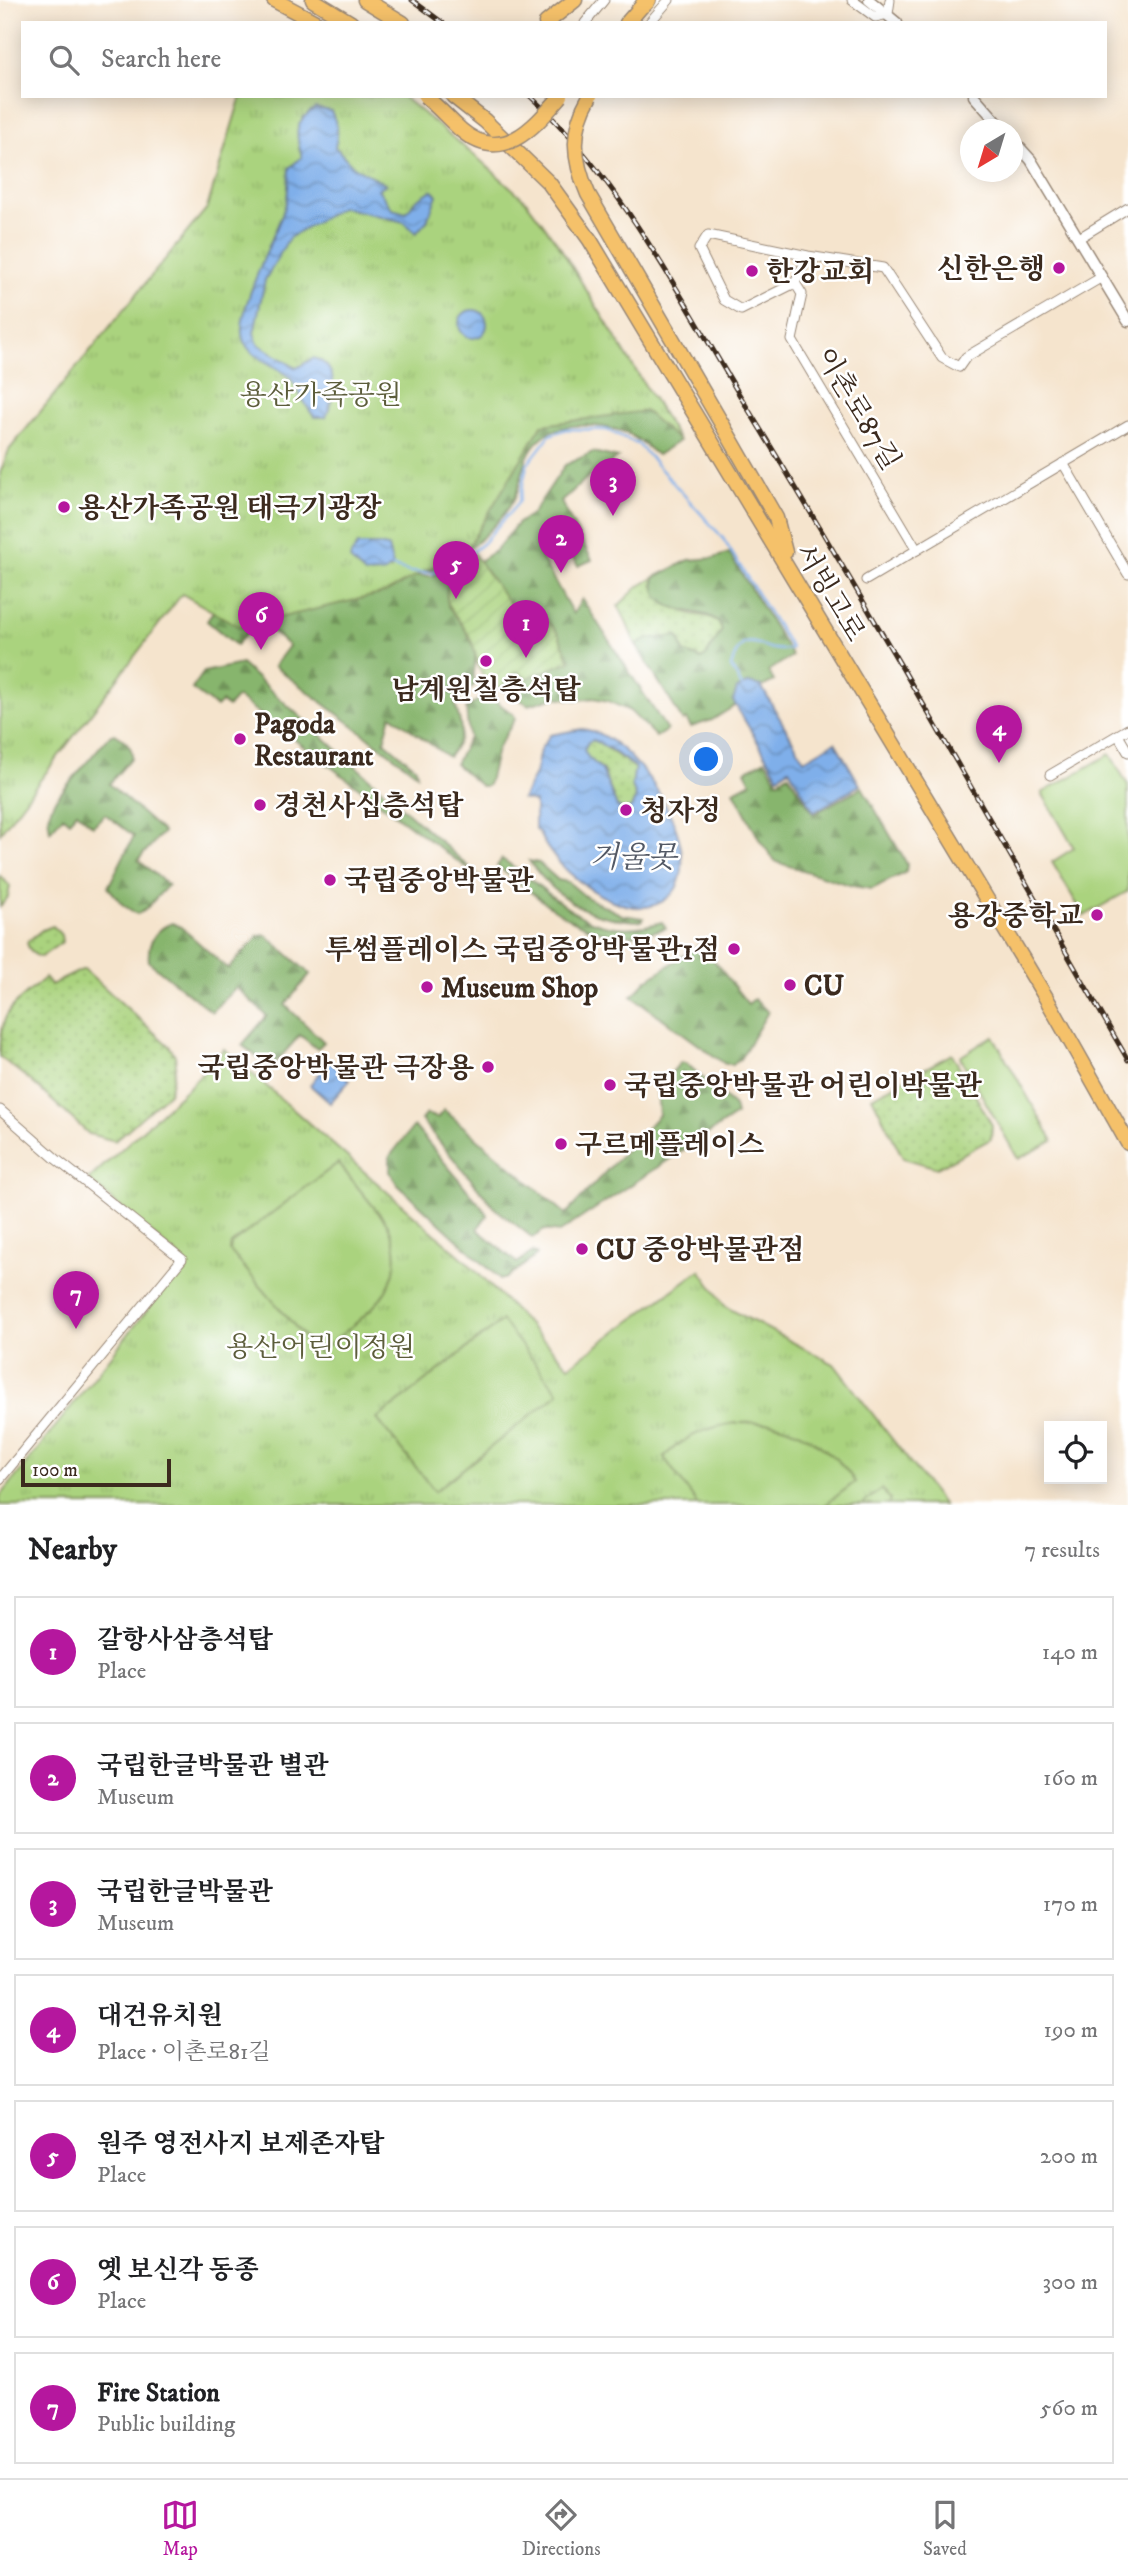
<!DOCTYPE html>
<meta charset="utf-8">
<style>
:root{--surface:#fff;--page:#f2f2f2;--text:#202124;--muted:#757577;--line:#e0e0e0;--accent:#b5179e}
body{margin:0;font-family:"IM FELL DW Pica","Noto Serif KR",serif;background:var(--page);color:var(--text)}
.controls{position:absolute;right:21px;bottom:21px;display:grid;overflow:hidden;border-radius:0px;box-shadow:0 4px 18px #0003}
.controls button{width:63px;height:63px;display:grid;place-items:center;padding:0;border:0;border-bottom:2px solid var(--line);background:var(--surface);color:var(--text);font:35px sans-serif}
.compass{position:absolute;left:960px;top:119px;width:63px;height:63px;border-radius:50%;background:var(--surface);box-shadow:0 4px 18px #0003;rotate:218deg}
.scale{position:absolute;left:21px;bottom:18px;width:150px;box-sizing:border-box;padding-left:7px;border:4px solid #3b2a1e;border-top:0;font-size:19px;line-height:24px;white-space:nowrap;color:#3b2a1e;-webkit-text-stroke:5px #fff;paint-order:stroke}
.you{position:absolute;left:707px;top:760px;width:24px;height:24px;margin:-18px;border:5px solid #fff;border-radius:50%;background:#1a73e8;box-shadow:0 0 0 10px #1a73e833}
.badge{display:grid;place-items:center;width:46px;height:46px;border-radius:50%;background:var(--accent);color:#fff;font-size:23px;font-weight:700}
.pin{position:absolute;translate:-50% -58px;filter:drop-shadow(0 2px 4px #0008)}
.pin::after{content:'';position:absolute;top:37px;width:24px;height:21px;background:inherit;clip-path:polygon(0 0,100% 0,50% 100%)}
.list{margin:0;padding:0;list-style:none}
h2{display:flex;justify-content:space-between;align-items:center;height:91px;margin:0;padding:0 28px;font-size:30px}
h2 small{font-size:23px;font-weight:400;color:var(--muted)}
.list li{display:grid;grid-template-columns:46px 1fr auto;gap:21px;align-items:center;box-sizing:border-box;height:112px;margin:0 14px 14px;padding:0 14px;border:2px solid var(--line);border-radius:0px}
.list b{display:block;font-size:26px;white-space:nowrap}
.list p{margin:0;font-size:23px;white-space:nowrap;color:var(--muted)}
.list em{font-size:23px;font-style:normal;color:var(--muted)}
.icon{flex:none;width:38px;height:38px;fill:none;stroke:currentColor;stroke-width:2;stroke-linecap:round;stroke-linejoin:round}
.map{position:relative;flex:none;width:1128px;height:1505px;overflow:hidden}
.search{position:absolute;background:var(--surface);box-shadow:0 4px 18px #0003;left:21px;right:21px;top:21px;height:77px;display:flex;align-items:center;gap:18px;box-sizing:border-box;padding:0 24px;border-radius:0px;color:var(--muted);font-size:26px}
.sheet{height:973px;background:var(--surface)}
nav{display:flex;justify-content:space-around;align-items:center;box-sizing:border-box;height:98px;border-top:2px solid var(--line);background:var(--surface);font-size:19px;color:var(--muted)}
nav a{display:grid;justify-items:center;gap:4px}
nav .on{color:var(--accent)}
.map>svg:first-child{display:block}
</style>
<div class="map">
<svg width="1128" height="1505" viewBox="0 0 1128 1505">
<defs>
<pattern id="grass-dots" width="8" height="8" patternUnits="userSpaceOnUse" patternTransform="scale(1.75)"><rect width="8" height="8" fill="#aad37e"/><path d="M2 2h.1M6 6h.1" fill="none" stroke="#93b56c" stroke-width="1.8" stroke-linecap="round"/></pattern>
<pattern id="forest-firs" width="22" height="20" patternUnits="userSpaceOnUse" patternTransform="scale(1.75)"><rect width="22" height="20" fill="#87b56d"/><path d="M5 1l3.5 6h-7zM16 11l3.5 6h-7z" fill="#709359"/></pattern>
<pattern id="park-tufts" width="24" height="20" patternUnits="userSpaceOnUse" patternTransform="scale(1.75)"><rect width="24" height="20" fill="#aad37e"/><path d="M3 7l-1-3M5 7V3M7 7l1-3M15 17l-1-3M17 17v-4M19 17l1-3" fill="none" stroke="#93b56c"/></pattern>
<pattern id="garden-furrows" width="10" height="10" patternUnits="userSpaceOnUse" patternTransform="scale(1.75)"><rect width="10" height="10" fill="#aad37e"/><path d="M-1 1l2-2M0 10L10 0M9 11l2-2" fill="none" stroke="#93b56c"/></pattern>
<pattern id="water-waves" width="16" height="10" patternUnits="userSpaceOnUse" patternTransform="scale(1.75)"><rect width="16" height="10" fill="#7fafea"/><path d="M0 5q4-4 8 0t8 0" fill="none" stroke="#698fbd"/></pattern>
</defs>
<rect width="100%" height="100%" fill="#fff"/>
<filter id="ink" filterUnits="userSpaceOnUse"><feTurbulence type="fractalNoise" baseFrequency=".0143" numOctaves="2"/><feDisplacementMap in="SourceGraphic" scale="14" xChannelSelector="R" yChannelSelector="G"/><feConvolveMatrix kernelMatrix="1 2 1 2 8 2 1 2 1" color-interpolation-filters="sRGB"/></filter>
<filter id="wash" filterUnits="userSpaceOnUse"><feTurbulence type="fractalNoise" baseFrequency=".00686" numOctaves="4" result="noise"/><feDisplacementMap in="SourceGraphic" scale="28" xChannelSelector="R" yChannelSelector="G"/><feGaussianBlur stdDeviation="1.57" result="paint"/><feColorMatrix in="noise" values="0 0 0 0 0 0 0 0 0 0 0 0 0 0 0 0 0 1.4 0 .05"/><feComposite in="paint" operator="in"/></filter>
<g filter="url(#wash)">
<rect width="100%" height="100%" fill="#f5e4cd"/>
<g fill="url(#grass-dots)" stroke="#727e4e" stroke-width="2">
<path d="M 655,577 L 653,585 C 663,593 673,605 684,611 C 699,620 710,609 723,629 L 706,656 L 701,659 L 684,652 L 678,636 L 647,639 L 636,645 C 629,631 626,618 618,606 L 638,587 Z"/>
<polygon points="595,740 635,768 632,785 636,798 631,808 624,810 617,807 603,770 587,757 584,750 588,742"/>
<path d="M 53,926 L 61,935 L 62,942 L 41,957 C 34,956 28,949 27,942 L 42,930 Z"/>
<path d="M 84,969 L 169,1046 L 175,1055 L 176,1064 L 169,1093 L 115,1141 L 89,1134 L 31,1081 L 0,1057 C 0,1008 11,1008 45,978 L 51,985 Z"/>
<polygon points="952,1054 992,1125 991,1139 937,1168 903,1158 872,1097"/>
</g>
<g fill="url(#forest-firs)" stroke="#617046" stroke-width="2">
<path d="M 525,200 L 558,244 L 679,441 L 657,455 C 648,448 637,437 626,433 C 600,424 560,420 539,440 C 524,454 524,472 518,489 C 511,515 460,563 434,570 C 428,572 419,570 413,570 L 408,575 L 432,576 L 456,566 L 450,583 L 448,606 C 459,619 474,637 475,655 C 476,666 472,673 475,684 L 455,704 C 463,729 465,737 448,757 L 391,715 L 384,741 L 416,768 L 417,774 L 274,666 L 289,646 L 259,620 L 236,645 L 207,621 L 235,579 Z"/>
<polygon points="593,452 618,458 592,473 561,502 592,560 578,566 553,529 540,555 573,614 582,599 667,730 656,737 630,711 608,701 594,698 579,700 555,697 529,705 496,686 528,629 465,570 496,550 517,524 533,513 565,465"/>
<path d="M 729,553 L 792,656 L 768,671 L 774,681 L 733,701 L 736,705 L 712,720 L 691,727 L 686,719 L 683,721 L 636,645 L 647,639 L 678,636 L 684,652 L 701,659 L 706,656 L 722,630 C 721,628 718,621 716,620 C 700,606 648,618 655,577 L 689,560 L 714,558 Z"/>
<polygon points="241,664 487,883 237,697 228,707 221,702 216,707 192,689 204,672"/>
<polygon points="485,696 490,697 514,715 515,719 497,749 489,782 487,786 481,786 455,764 469,738 466,708"/>
<path d="M 114,734 C 123,738 133,746 132,757 L 109,784 L 163,832 L 138,860 L 168,885 L 144,911 L 137,914 L 123,905 L 108,887 L 134,836 L 105,814 L 93,826 L 77,812 L 69,821 L 63,816 L 50,831 L 48,816 L 54,801 L 109,736 Z"/>
<polygon points="765,760 778,781 788,774 814,814 862,787 907,864 906,872 872,889 853,886 776,862 760,841 734,791 751,782 745,771"/>
<path d="M 502,859 C 559,895 586,945 662,922 L 666,928 C 592,953 553,907 497,866 Z"/>
<path d="M 529,861 L 539,863 L 558,880 L 568,882 L 586,897 L 622,915 L 643,918 L 641,921 C 591,920 558,901 529,861 Z"/>
<path d="M 172,923 L 181,927 L 228,969 L 258,936 L 266,935 L 310,974 L 285,1005 L 324,1042 L 317,1049 L 300,1035 L 271,1068 L 242,1045 L 267,1016 L 236,987 L 212,1012 L 149,962 C 147,943 154,930 172,923 Z"/>
<polygon points="701,944 748,1004 754,999 768,1012 740,1059 733,1064 725,1064 632,996 647,980"/>
<polygon points="681,1062 687,1064 734,1106 736,1115 560,1232 544,1230 533,1238 496,1209 421,1120 426,1114 437,1118 444,1110 566,1214 659,1115 657,1089"/>
<polygon points="414,1126 486,1212 487,1216 477,1229 517,1263 533,1252 537,1254 536,1256 505,1279 500,1279 397,1184 390,1172 390,1156"/>
</g>
<g fill="url(#park-tufts)" stroke="#727e4e" stroke-width="2">
<polygon points="241,96 402,96 480,160 525,200 558,244 679,441 645,411 542,425 468,547 385,593 240,627 182,594 0,833 0,473 9,450 207,208"/>
<polygon points="224,1049 465,1260 569,1366 700,1270 726,1307 834,1364 943,1505 0,1505 0,1497 185,1262 88,1180 191,1085"/>
</g>
<path fill="url(#garden-furrows)" stroke="#727e4e" stroke-width="2" d="M 474,554 L 509,603 L 543,616 L 558,633 L 570,661 L 528,678 L 516,671 L 500,689 C 473,674 481,666 471,640 C 466,628 457,619 450,608 C 443,597 449,576 456,566 C 460,561 469,557 474,554 Z"/>
<g fill="#aad37e" stroke="#727e4e" stroke-width="2">
<polygon points="1110,754 1128,785 1128,891 1084,916 1052,862 1074,848 1042,793"/>
<polygon points="0,876 10,886 8,897 0,907"/>
<polygon points="993,1036 1053,1141 1018,1159 960,1057"/>
<path d="M 338,1163 L 387,1223 C 418,1287 361,1318 318,1353 L 230,1251 L 231,1244 Z"/>
<polygon points="502,1321 559,1393 435,1491 377,1419"/>
<path d="M 736,1423 C 746,1423 755,1422 764,1423 C 797,1423 838,1455 855,1482 L 825,1505 L 698,1505 L 664,1457 C 684,1436 708,1427 736,1423 Z"/>
<polygon points="881,1489 891,1500 889,1505 862,1505"/>
</g>
<g fill="url(#water-waves)" stroke="#5d6c84" stroke-width="2" fill-rule="evenodd">
<path d="M 315,108 L 331,111 C 338,125 339,133 335,147 L 354,167 L 386,184 L 378,189 L 392,209 L 406,213 L 416,200 L 432,190 L 437,195 L 427,221 L 416,233 L 404,222 L 342,207 L 289,238 L 265,280 L 254,333 L 258,344 L 296,368 L 314,358 C 341,367 334,397 326,417 L 315,417 C 303,406 300,387 288,376 C 275,364 249,358 243,339 C 234,315 277,232 285,206 C 289,195 288,180 289,168 L 302,157 C 295,134 293,122 315,108 Z"/>
<circle cx="473" cy="324" r="14"/>
<polygon points="358,545 378,545 388,547 393,567 383,573 365,574 350,560 351,555"/>
<polygon points="748,683 761,686 804,760 835,742 860,785 814,812 789,769 778,776 733,701 737,689"/>
<path d="M 582,729 C 644,735 729,885 651,906 C 634,910 615,903 600,895 C 575,880 550,858 538,831 L 535,830 L 535,802 L 522,799 L 535,774 L 540,750 L 550,735 ZM 593,740 L 610,749 L 635,767 L 632,785 L 636,798 L 631,808 L 624,810 L 617,807 L 602,770 L 588,757 L 584,750 L 588,742 Z"/>
<polygon points="329,1060 350,1080 330,1103 310,1085"/>
</g>
<g fill="none" stroke-linecap="round" stroke-linejoin="round">
<path stroke="#7fafea" stroke-width="2.5" d="M 393,567 L 410,572 L 433,573 L 462,560 L 483,543 L 519,502 L 527,465 L 550,435 L 566,429 L 607,430 L 638,444 L 722,537 L 791,648 C 762,658 745,619 731,667 L 742,686"/>
</g>
</g>
<g filter="url(#ink)">
<g fill="none" stroke-linecap="round" stroke-linejoin="round">
<defs>
<g id="minor">
<polyline points="852,0 875,17 888,14 890,0"/>
<polyline points="585,23 604,0"/>
<polyline points="649,23 669,0"/>
<polyline points="1079,238 1128,208"/>
<polyline points="808,256 795,283 741,310 724,300 699,249 708,235 808,256 883,268 942,358 959,367 966,357 1102,277"/>
<polyline points="795,283 802,294 792,340 917,550"/>
<polyline points="1063,463 1128,574"/>
<polyline points="866,580 1128,425"/>
<polyline points="1118,735 1128,752"/>
<polyline points="1050,775 1128,729"/>
<polyline points="0,1110 56,1159 182,1259 0,1479"/>
</g>
<g id="tertiary">
<polyline points="869,0 897,23"/>
<polyline points="974,96 1004,130"/>
<polyline points="1012,139 1031,160 1128,321"/>
</g>
<g id="primary">
<polyline points="274,0 317,23"/>
<polyline points="313,0 351,23"/>
<polyline points="365,0 403,23"/>
<polyline points="546,23 575,0"/>
<polyline points="627,23 647,0"/>
<polyline points="453,96 485,121 549,183 590,240 1045,996 1128,1143"/>
<polyline points="723,426 776,518 785,552"/>
</g>
<polyline id="trunk" points="644,4 648,0"/>
</defs>
<use href="#minor" stroke="#988776" stroke-width="11"/>
<use href="#tertiary" stroke="#988776" stroke-width="13"/>
<use href="#primary" stroke="#988776" stroke-width="17"/>
<use href="#trunk" stroke="#988776" stroke-width="18"/>
<use href="#minor" stroke="#fff" stroke-width="9"/>
<use href="#tertiary" stroke="#fff" stroke-width="10"/>
<use href="#primary" stroke="#f5c16b" stroke-width="14"/>
<use href="#trunk" stroke="#f5c16b" stroke-width="16"/>
<defs>
<g id="rail">
<polyline points="412,0 443,23"/>
<path d="M 530,96 C 623,182 683,302 748,409 C 879,623 1002,842 1128,1060"/>
</g>
</defs>
<use href="#rail" stroke="#3b2a1e" stroke-width="5"/>
<use href="#rail" stroke="#fff" stroke-width="2.5" stroke-dasharray="8" stroke-linecap="butt"/>
<defs>
<g id="primary-bridge">
<path d="M 425,96 C 438,107 449,119 461,130 C 503,166 535,126 561,96"/>
<path d="M 590,96 C 570,130 573,160 588,194 L 723,426"/>
</g>
</defs>
<use href="#primary-bridge" stroke="#988776" stroke-width="17" stroke-linecap="butt"/>
<use href="#primary-bridge" stroke="#f5c16b" stroke-width="14"/>
</g>
</g>
<g fill="#b5179e" stroke="#fff" stroke-width="2.5">
<circle cx="1059" cy="268" r="7"/>
<circle cx="752" cy="271" r="7"/>
<circle cx="64" cy="507" r="7"/>
<circle cx="486" cy="661" r="7"/>
<circle cx="240" cy="739" r="7"/>
<circle cx="260" cy="805" r="7"/>
<circle cx="626" cy="810" r="7"/>
<circle cx="330" cy="880" r="7"/>
<circle cx="1097" cy="915" r="7"/>
<circle cx="734" cy="949" r="7"/>
<circle cx="790" cy="985" r="7"/>
<circle cx="427" cy="987" r="7"/>
<circle cx="488" cy="1067" r="7"/>
<circle cx="610" cy="1085" r="7"/>
<circle cx="561" cy="1144" r="7"/>
<circle cx="582" cy="1249" r="7"/>
</g>
<g text-anchor="middle" stroke-width="5" stroke-linejoin="round" paint-order="stroke">
<g font-size="28" font-weight="bold" fill="#3b2a1e" stroke="#fff" text-anchor="start">
<text x="1045" y="278" text-anchor="end">신한은행</text>
<text x="766" y="281">한강교회</text>
<text x="78" y="517">용산가족공원 태극기광장</text>
<text x="486" y="699" text-anchor="middle">남계원칠층석탑</text>
<text x="254" y="733">Pagoda<tspan x="254" dy="32">Restaurant</tspan></text>
<text x="274" y="815">경천사십층석탑</text>
<text x="640" y="820">청자정</text>
<text x="344" y="890">국립중앙박물관</text>
<text x="1083" y="925" text-anchor="end">용강중학교</text>
<text x="720" y="959" text-anchor="end">투썸플레이스 국립중앙박물관1점</text>
<text x="804" y="995">CU</text>
<text x="441" y="997">Museum Shop</text>
<text x="474" y="1077" text-anchor="end">국립중앙박물관 극장용</text>
<text x="624" y="1095">국립중앙박물관 어린이박물관</text>
<text x="575" y="1154">구르메플레이스</text>
<text x="596" y="1259">CU 중앙박물관점</text>
</g>
<g font-size="28" fill="#5c5d3b" stroke="#fff">
<text x="321" y="404">용산가족공원</text>
<text x="321" y="1356">용산어린이정원</text>
</g>
<g font-size="28" fill="#3b2a1e" stroke="#fff">
<text transform="translate(859 408) rotate(59)" y="10">이촌로87길</text>
<text transform="translate(831 592) rotate(59)" y="10">서빙고로</text>
</g>
<g font-size="30" font-style="italic" fill="#535965" stroke="#fff">
<text x="633" y="867">거울못</text>
</g>
</g>
</svg>
<div class="controls">
<button><svg class="icon" aria-label="locate" viewBox="0 0 24 24"><circle cx="12" cy="12" r="6"/><path d="M12 2v4M12 18v4M2 12h4M18 12h4"/></svg></button>
</div>
<svg class="compass" viewBox="-18 -18 36 36"><path d="M0-13l5 13h-10z" fill="#e53935"/><path d="M0 13l5-13h-10z" fill="#757577"/></svg>
<div class="scale">100 m</div>
<div class="you"></div>
<div class="pin badge" style="left:526px;top:658px">1</div>
<div class="pin badge" style="left:561px;top:573px">2</div>
<div class="pin badge" style="left:613px;top:516px">3</div>
<div class="pin badge" style="left:999px;top:763px">4</div>
<div class="pin badge" style="left:456px;top:599px">5</div>
<div class="pin badge" style="left:261px;top:650px">6</div>
<div class="pin badge" style="left:76px;top:1329px">7</div>
<div class="search"><svg class="icon" aria-label="search" viewBox="0 0 24 24"><circle cx="10" cy="10" r="6"/><path d="M15 15l6 6"/></svg>Search here</div>
</div>
<section class="sheet">
<h2>Nearby<small>7 results</small></h2>
<ul class="list">
<li><span class="badge">1</span><div><b>갈항사삼층석탑</b><p>Place</p></div><em>140 m</em></li>
<li><span class="badge">2</span><div><b>국립한글박물관 별관</b><p>Museum</p></div><em>160 m</em></li>
<li><span class="badge">3</span><div><b>국립한글박물관</b><p>Museum</p></div><em>170 m</em></li>
<li><span class="badge">4</span><div><b>대건유치원</b><p>Place · 이촌로81길</p></div><em>190 m</em></li>
<li><span class="badge">5</span><div><b>원주 영전사지 보제존자탑</b><p>Place</p></div><em>200 m</em></li>
<li><span class="badge">6</span><div><b>옛 보신각 동종</b><p>Place</p></div><em>300 m</em></li>
<li><span class="badge">7</span><div><b>Fire Station</b><p>Public building</p></div><em>560 m</em></li>
</ul>
</section>
<nav>
<a class="on"><svg class="icon" aria-label="map" viewBox="0 0 24 24"><path d="M3 6l6-2 6 2 6-2v14l-6 2-6-2-6 2zM9 4v14M15 6v14"/></svg>Map</a>
<a><svg class="icon" aria-label="directions" viewBox="0 0 24 24"><path d="M12 3l9 9-9 9-9-9zM9 14v-3h6M13 9l2 2-2 2"/></svg>Directions</a>
<a><svg class="icon" aria-label="saved" viewBox="0 0 24 24"><path d="M7 4h10v16l-5-4-5 4z"/></svg>Saved</a>
</nav>
